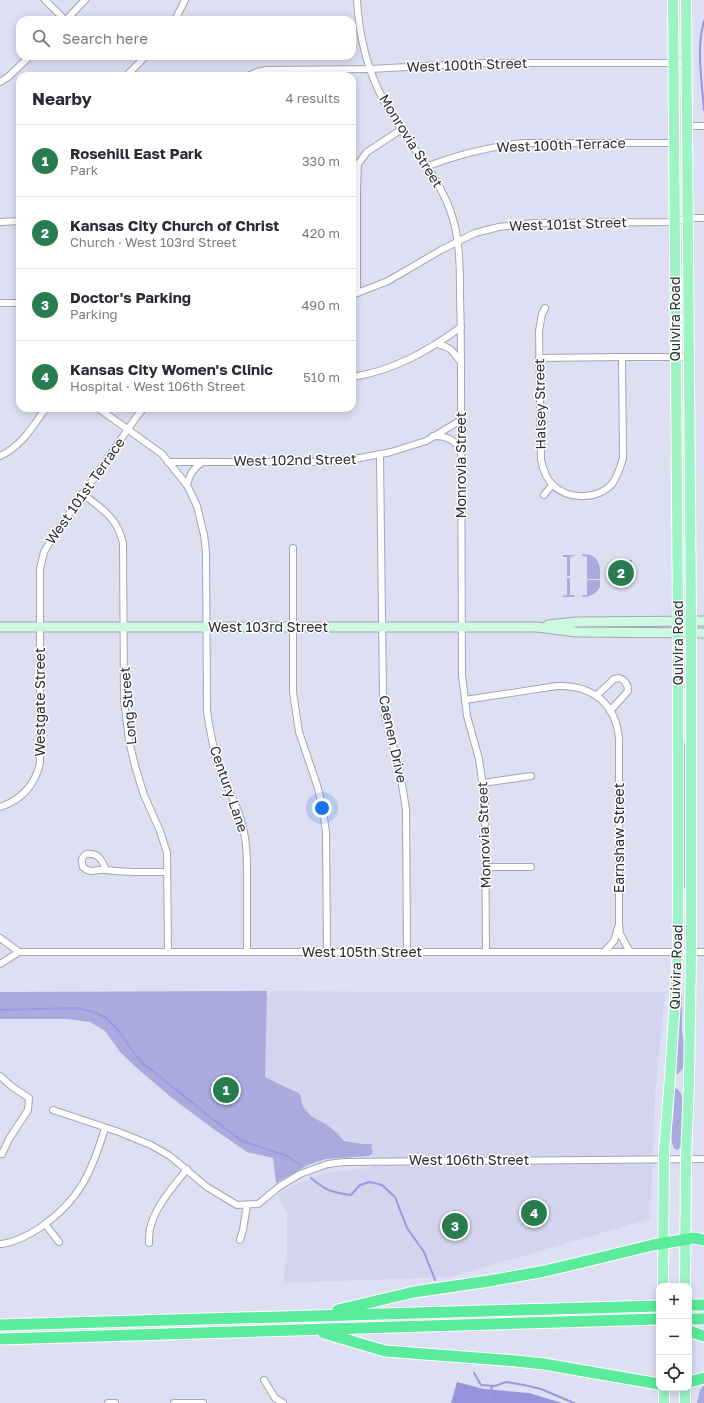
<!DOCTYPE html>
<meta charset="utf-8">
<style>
:root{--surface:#fff;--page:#f7f7f7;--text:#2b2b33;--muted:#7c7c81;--line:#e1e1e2;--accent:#287c4f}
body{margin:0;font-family:"Golos Text",sans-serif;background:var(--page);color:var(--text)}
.controls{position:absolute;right:12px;bottom:12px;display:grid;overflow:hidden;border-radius:8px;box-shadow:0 2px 10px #0003}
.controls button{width:36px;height:36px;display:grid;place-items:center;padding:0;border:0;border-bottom:1px solid var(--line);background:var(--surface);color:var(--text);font:20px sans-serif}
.you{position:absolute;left:322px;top:808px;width:14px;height:14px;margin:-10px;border:3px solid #fff;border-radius:50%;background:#1a73e8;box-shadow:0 0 0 6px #1a73e833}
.badge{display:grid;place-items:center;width:26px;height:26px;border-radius:50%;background:var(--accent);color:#fff;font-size:13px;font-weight:700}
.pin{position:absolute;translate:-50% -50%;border:2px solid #fff;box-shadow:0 1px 4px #0006}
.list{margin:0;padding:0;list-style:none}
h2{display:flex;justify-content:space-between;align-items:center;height:52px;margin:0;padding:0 16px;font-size:17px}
h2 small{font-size:13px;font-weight:400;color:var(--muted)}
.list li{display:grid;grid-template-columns:26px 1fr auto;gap:12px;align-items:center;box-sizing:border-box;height:72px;padding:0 16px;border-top:1px solid var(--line)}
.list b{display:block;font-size:15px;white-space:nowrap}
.list p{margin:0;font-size:13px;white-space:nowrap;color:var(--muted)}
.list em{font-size:13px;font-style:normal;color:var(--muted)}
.icon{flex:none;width:22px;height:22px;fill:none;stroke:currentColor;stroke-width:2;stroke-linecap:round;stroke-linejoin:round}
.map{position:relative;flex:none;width:704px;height:1403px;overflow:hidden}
.search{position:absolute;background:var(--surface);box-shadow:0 2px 10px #0003;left:16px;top:16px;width:340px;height:44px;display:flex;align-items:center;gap:10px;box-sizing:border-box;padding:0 14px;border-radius:12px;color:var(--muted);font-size:15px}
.panel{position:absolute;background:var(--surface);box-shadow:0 2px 10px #0003;left:16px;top:72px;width:340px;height:340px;border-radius:12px}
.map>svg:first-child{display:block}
</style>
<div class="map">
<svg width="704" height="1403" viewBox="0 0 704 1403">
<rect width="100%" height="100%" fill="#dedff2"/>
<polygon fill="#d4d4ee" points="272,991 435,992 665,992 655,1096 650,1219 450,1277 283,1283 287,1248 287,1215 278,1195 288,1188 323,1173 370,1168 373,1149 371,1149 371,1144 363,1144 344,1141 326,1124 312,1117 303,1107 301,1099 295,1093 283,1084 264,1078 266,1002 268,995"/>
<g fill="#abaadf">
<path d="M 582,554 C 599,554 601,565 600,579 L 587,579 L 587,557 L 582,556 Z"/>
<polygon points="563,555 575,555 574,556 570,557 570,576 567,576 567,557 563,557"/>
<polygon points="621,560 632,560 632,572 625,572 621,568"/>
<polygon points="567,578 570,578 570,595 574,595 575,596 574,597 563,597 562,596 567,595"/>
<path d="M 587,580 L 600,580 L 600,587 C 596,594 590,597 582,597 L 582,595 L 587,595 Z"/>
<polygon points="683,734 685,746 685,888 683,888 682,882"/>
<polygon points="680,974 682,974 682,1031 686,1053 684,1067 678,1074 676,1073 675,1070 678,1027"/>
<polygon points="267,991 265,1077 300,1094 303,1107 312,1117 326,1124 337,1133 344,1141 363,1144 372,1144 371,1149 373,1149 372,1154 369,1156 326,1159 308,1165 276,1183 273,1158 247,1152 208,1125 172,1098 139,1070 121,1053 105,1031 90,1022 67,1019 0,1019 0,992"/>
<path d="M 676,1088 C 687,1096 682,1113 682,1124 C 682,1132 683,1137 682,1146 L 677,1150 L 674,1148 C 668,1135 674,1119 674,1106 C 674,1100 673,1095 674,1089 Z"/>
<polygon points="704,1385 704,1403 697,1403 700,1390"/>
</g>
<polygon fill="#9794de" points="457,1382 484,1389 529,1393 562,1403 451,1403"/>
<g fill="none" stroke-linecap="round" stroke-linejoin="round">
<g stroke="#9b98e2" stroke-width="2">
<path d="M 704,21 C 696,49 702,82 704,110"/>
<polyline points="0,1010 77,1008 94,1012 106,1018 117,1029 140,1061 210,1117 242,1141 287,1156 300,1165"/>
<path d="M 311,1178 C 325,1190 333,1193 351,1195 L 360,1185 L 370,1182 L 382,1185 L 395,1197 L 407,1228 L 424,1252 L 435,1280"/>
<polyline points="474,1373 481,1385 495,1386 506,1382 524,1385 541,1389 574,1403"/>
<polyline points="488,1403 492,1386"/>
</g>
<defs>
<g id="street">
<polyline points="45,0 65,20"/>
<path d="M 357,0 C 359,35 367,70 384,101 C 405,142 440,174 453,219 C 460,243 460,270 460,296 C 461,326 461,356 461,387 C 461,483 462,579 462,675 L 467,716 L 479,759 L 485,801 L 486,952"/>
<polyline points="66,20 85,0"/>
<polyline points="175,20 185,0"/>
<polyline points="126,76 146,56"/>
<polyline points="248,76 257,72 266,70 370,69 482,63 687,63"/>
<polyline points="0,82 8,77 30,56"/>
<polyline points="687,126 704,126"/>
<path d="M 428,166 C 460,154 491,146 525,143 L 674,143"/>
<polyline points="0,222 20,221"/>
<polyline points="357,293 357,189 358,164 367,152 402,129"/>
<polyline points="352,295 388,281 441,250 475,233 499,227 534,223 675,222 688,218 704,218"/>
<polyline points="0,303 20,303"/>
<path d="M 545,308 L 542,314 L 539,331 L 541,460 C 543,469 546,479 553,485 C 568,500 597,500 612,484 C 618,476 620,468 623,458 L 622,357"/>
<path d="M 437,344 C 450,347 452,350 460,361"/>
<polyline points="539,358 622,357 689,357"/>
<path d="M 352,377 C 393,371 428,351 461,327"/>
<path d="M 98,408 L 162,454 L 187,485 L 197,506 L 204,535 L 206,552 L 207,711 C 210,732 214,753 221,773 C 228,790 238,806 242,824 C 248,845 247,866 247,888 C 247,909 247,930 247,952"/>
<path d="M 433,436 C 446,436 453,439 461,449"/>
<polyline points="380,455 383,696 385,716 399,767 406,809 407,952"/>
<path d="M 0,456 C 22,446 32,427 46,408"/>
<polyline points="168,462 308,462 355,459 391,452 426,441 461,420"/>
<path d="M 187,485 C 190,474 193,469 202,462"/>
<path d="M 82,494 C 102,508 118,519 123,543 L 124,700 L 129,741 L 135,766 L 144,795 L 160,831 L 167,853 L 168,952"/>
<polyline points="544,495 552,485"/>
<polyline points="293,548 293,692 299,732 317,785 322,804 326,832 327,952"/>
<path d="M 596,696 L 614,679 L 619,678 C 625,680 628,684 628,691 L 610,711"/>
<path d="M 465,700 L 557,686 C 592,685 616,703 619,739 L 619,923 L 620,934 L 630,952"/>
<polyline points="483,783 531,776"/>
<path d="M 0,807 C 21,800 35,785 40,763 L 40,569 L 44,552 L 51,540 L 137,416 L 144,408"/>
<polyline points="486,867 531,867"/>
<path d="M 106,870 C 102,860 98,852 86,854 C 81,858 81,861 83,867 C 91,875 98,868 107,870 C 127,873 147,872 167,872"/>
<polyline points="0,938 19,952"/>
<polyline points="604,952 614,941 618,927"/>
<polyline points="0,964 19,952 704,952"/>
<polyline points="0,1076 11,1086 29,1098 28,1110 9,1139 2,1154"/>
<polyline points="53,1110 119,1132 151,1145 170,1156 207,1187 237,1205 258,1204 280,1186 300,1174 328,1164 344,1162 704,1159"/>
<polyline points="45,1224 59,1242"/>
<polyline points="240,1240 243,1230 247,1205"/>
<path d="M 149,1243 C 149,1237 149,1230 151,1225 C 157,1204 174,1186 187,1169"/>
<path d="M 2,1244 C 17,1242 29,1235 41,1227 C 80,1200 92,1171 105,1128"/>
<polyline points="264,1380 275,1398 283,1403"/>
<polyline points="108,1403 115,1403"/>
<polyline points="174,1403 203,1403"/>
</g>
<g id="secondary">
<polyline points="548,625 576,622 704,621"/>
<polyline points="0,627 537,627 576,632 704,633"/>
</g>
<g id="primary">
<polyline points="663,1286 664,1151 670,1078 678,952 678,621 673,0"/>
<polyline points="685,1286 686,1159 689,1082 691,952 691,621 686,0"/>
<polyline points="664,1388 664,1403"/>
<polyline points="685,1388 685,1403"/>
</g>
<g id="highway">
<polyline points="689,1305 704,1305"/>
<polyline points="338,1310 414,1292 489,1281 545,1271 653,1245 694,1238 704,1240"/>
<polyline points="689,1319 704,1319"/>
<polyline points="0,1325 659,1306"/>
<polyline points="689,1331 704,1336"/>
<polyline points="324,1333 385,1351 516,1361 544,1364 659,1384"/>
<polyline points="0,1339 659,1319"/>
<polyline points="689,1382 704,1378"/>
</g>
</defs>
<use href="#street" stroke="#a5a5b8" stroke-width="8"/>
<use href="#secondary" stroke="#a5a5b8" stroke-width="11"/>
<use href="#primary" stroke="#fff" stroke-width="12"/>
<use href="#highway" stroke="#fff" stroke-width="13"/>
<use href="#street" stroke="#fff" stroke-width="6"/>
<use href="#secondary" stroke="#cef9e1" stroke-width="9"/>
<use href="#primary" stroke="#9cf3c4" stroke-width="10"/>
<use href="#highway" stroke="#5aeb9c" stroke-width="11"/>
</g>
<g text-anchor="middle" stroke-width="3" stroke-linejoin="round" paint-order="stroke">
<g font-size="14" fill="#2e2e35" stroke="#fff">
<text transform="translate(467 65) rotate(-2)" y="5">West 100th Street</text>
<text transform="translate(411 141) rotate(58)" y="5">Monrovia Street</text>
<text transform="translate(561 145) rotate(-2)" y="5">West 100th Terrace</text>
<text transform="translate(568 224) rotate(-2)" y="5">West 101st Street</text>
<text transform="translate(675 319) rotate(-90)" y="5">Quivira Road</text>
<text transform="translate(540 404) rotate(-91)" y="5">Halsey Street</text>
<text transform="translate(295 460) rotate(-1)" y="5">West 102nd Street</text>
<text transform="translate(461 465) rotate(-90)" y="5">Monrovia Street</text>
<text transform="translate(85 491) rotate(-55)" y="5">West 101st Terrace</text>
<text x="268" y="632">West 103rd Street</text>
<text transform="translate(678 643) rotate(-90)" y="5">Quivira Road</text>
<text transform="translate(40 702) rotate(-90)" y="5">Westgate Street</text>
<text transform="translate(128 706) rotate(-95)" y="5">Long Street</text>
<text transform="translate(393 739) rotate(78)" y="5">Caenen Drive</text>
<text transform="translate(229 789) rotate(71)" y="5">Century Lane</text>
<text transform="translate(484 835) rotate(-92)" y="5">Monrovia Street</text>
<text transform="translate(619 838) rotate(-90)" y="5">Earnshaw Street</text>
<text x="362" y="957">West 105th Street</text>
<text transform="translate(676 967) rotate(-88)" y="5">Quivira Road</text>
<text x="469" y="1165">West 106th Street</text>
</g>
</g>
</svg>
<div class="controls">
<button>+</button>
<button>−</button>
<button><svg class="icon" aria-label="locate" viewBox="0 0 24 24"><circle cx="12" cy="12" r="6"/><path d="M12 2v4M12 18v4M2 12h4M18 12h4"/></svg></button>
</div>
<div class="you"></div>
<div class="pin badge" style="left:226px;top:1090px">1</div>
<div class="pin badge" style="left:621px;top:573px">2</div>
<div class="pin badge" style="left:455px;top:1226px">3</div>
<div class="pin badge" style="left:534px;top:1213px">4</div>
<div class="search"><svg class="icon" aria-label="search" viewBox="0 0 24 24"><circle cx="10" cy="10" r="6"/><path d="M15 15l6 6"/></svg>Search here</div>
<section class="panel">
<h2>Nearby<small>4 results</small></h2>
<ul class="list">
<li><span class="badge">1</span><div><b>Rosehill East Park</b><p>Park</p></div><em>330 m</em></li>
<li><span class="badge">2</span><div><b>Kansas City Church of Christ</b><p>Church · West 103rd Street</p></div><em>420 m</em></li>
<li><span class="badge">3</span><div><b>Doctor's Parking</b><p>Parking</p></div><em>490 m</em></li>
<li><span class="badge">4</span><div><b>Kansas City Women's Clinic</b><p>Hospital · West 106th Street</p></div><em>510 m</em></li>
</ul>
</section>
</div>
